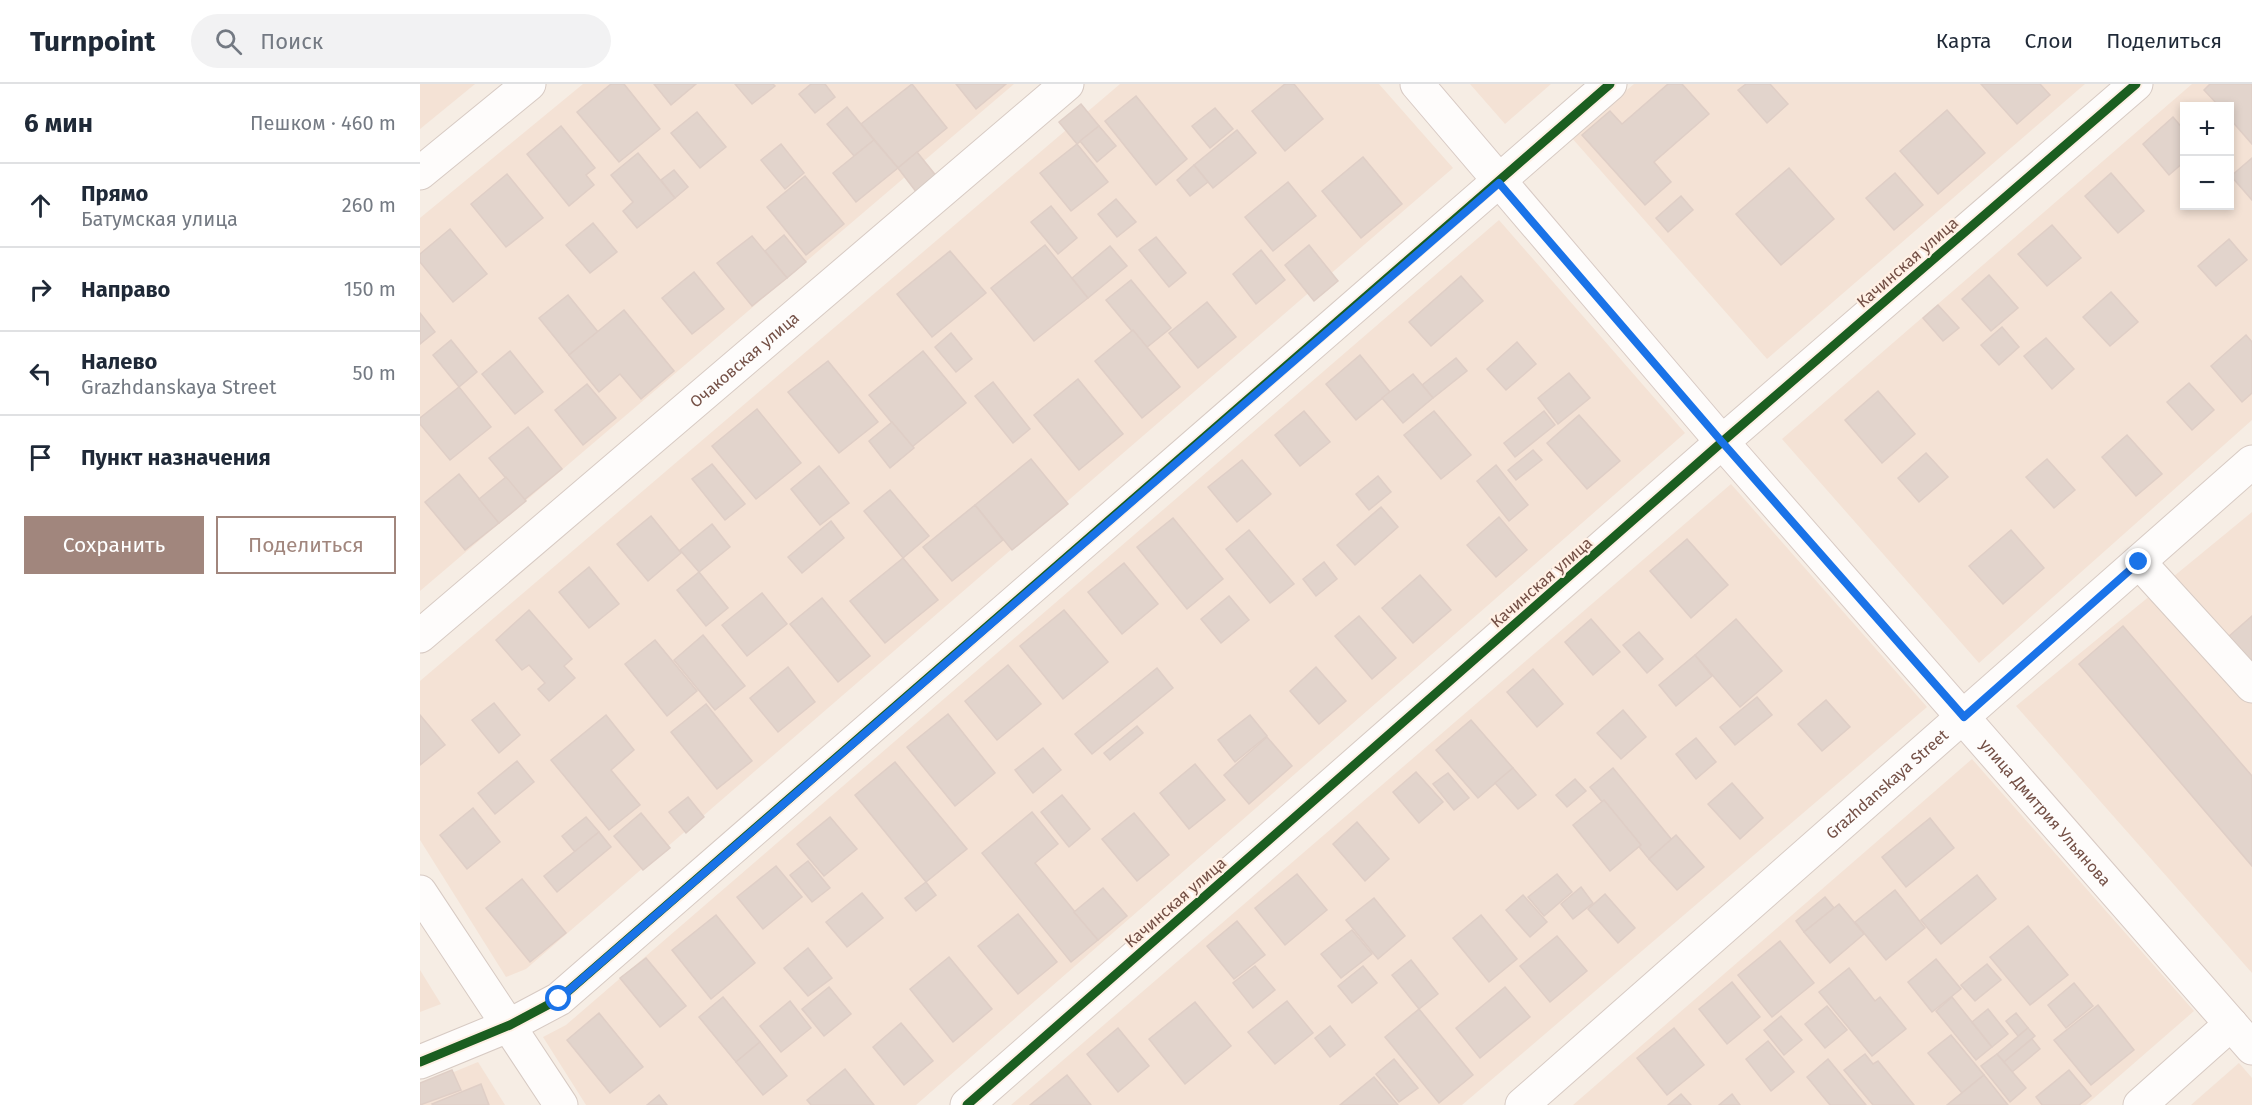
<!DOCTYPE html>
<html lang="ru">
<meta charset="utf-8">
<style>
:root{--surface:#fff;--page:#f2f2f3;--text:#1f2937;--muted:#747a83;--line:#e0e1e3;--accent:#a1867d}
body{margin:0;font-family:"Fira Sans",sans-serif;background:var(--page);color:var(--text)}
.controls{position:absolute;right:18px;top:18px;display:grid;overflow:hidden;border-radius:0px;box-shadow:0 3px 9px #0003}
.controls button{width:54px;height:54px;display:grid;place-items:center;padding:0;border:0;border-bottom:2px solid var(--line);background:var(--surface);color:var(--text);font:30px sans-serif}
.stop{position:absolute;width:18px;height:18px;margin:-14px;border:4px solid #1a73e8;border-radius:50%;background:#fff}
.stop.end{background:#1a73e8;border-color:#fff;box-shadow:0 2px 6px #0008}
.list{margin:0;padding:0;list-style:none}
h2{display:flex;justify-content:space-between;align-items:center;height:78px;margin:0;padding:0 24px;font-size:26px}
h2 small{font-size:20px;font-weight:400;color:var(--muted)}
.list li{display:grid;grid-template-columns:39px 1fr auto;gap:18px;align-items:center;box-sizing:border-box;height:84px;padding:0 24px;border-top:2px solid var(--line)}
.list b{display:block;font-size:22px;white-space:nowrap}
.list p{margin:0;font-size:20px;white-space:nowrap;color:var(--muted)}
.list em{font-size:20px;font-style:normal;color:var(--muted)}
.actions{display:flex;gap:12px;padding:18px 24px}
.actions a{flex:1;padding:14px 0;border:2px solid var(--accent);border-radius:0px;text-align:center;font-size:21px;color:var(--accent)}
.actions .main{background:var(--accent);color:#fff}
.icon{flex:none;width:33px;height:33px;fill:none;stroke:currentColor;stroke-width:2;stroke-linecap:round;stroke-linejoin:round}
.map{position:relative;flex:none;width:1832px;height:1021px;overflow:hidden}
header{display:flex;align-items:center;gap:36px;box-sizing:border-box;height:84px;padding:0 30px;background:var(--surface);border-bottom:2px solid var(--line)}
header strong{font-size:28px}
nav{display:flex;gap:33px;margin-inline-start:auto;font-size:21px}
.search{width:420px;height:54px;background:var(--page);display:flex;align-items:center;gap:15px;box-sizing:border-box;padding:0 21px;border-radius:33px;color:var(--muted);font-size:22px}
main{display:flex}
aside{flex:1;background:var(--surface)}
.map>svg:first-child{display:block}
</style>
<header>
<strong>Turnpoint</strong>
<div class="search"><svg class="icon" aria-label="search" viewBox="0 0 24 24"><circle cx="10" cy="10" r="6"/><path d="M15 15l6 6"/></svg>Поиск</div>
<nav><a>Карта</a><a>Слои</a><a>Поделиться</a></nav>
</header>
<main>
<aside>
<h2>6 мин<small>Пешком · 460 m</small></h2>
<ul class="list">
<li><svg class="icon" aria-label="ahead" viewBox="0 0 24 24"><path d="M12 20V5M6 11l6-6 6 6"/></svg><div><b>Прямо</b><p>Батумская улица</p></div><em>260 m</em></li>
<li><svg class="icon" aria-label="right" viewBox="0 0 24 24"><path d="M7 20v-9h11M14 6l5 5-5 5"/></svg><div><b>Направо</b></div><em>150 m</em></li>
<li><svg class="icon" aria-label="left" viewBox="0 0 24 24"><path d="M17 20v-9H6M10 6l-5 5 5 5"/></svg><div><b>Налево</b><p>Grazhdanskaya Street</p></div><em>50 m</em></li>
<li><svg class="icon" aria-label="arrive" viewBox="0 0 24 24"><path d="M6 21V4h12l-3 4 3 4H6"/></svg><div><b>Пункт назначения</b></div></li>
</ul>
<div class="actions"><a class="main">Сохранить</a><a>Поделиться</a></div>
</aside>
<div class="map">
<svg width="1832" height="1021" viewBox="0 0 1832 1021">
<rect width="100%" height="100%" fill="#f6ede4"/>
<g fill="#f4e2d5" fill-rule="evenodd">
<polygon points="0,0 55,0 0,45"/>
<polygon points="163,0 594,0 0,507 0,134"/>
<polygon points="700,0 959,0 1033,84 106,885 86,893 0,756 0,597"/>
<polygon points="1050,0 1131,0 1085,40"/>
<polygon points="1214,0 1665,0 1347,275 1151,53"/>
<path d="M 1772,0 L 1832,0 L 1832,336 L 1559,579 L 1362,355 ZM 1764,22 L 1810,22 L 1810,122 L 1764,122 Z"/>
<polygon points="1079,136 1265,349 496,1021 166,1021 123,953 146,941"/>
<polygon points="1311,400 1507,623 1042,1021 591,1021"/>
<polygon points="1832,428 1832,889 1596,622"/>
<polygon points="1552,675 1774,927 1666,1021 1153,1021"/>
<polygon points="0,886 21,920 0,928"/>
<polygon points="58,978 85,1021 0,1021 0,1002"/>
<polygon points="1819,979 1832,994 1832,1021 1771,1021"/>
</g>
<g fill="#e2d4cc" stroke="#dfcec6" stroke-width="1.5">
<polygon points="191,0 204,0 240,45 199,78 157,28"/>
<polygon points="234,0 276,0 251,21"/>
<polygon points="315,0 353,0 355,2 332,20"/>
<polygon points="391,0 405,0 415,13 395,29 379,10"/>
<polygon points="492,0 527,44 478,84 441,40"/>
<polygon points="536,0 586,0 556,25"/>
<polygon points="865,0 874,0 903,35 865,67 832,27"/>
<polygon points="1248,0 1262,0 1289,30 1234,78 1251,98 1225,121 1162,51 1190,27 1202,40"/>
<polygon points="1326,0 1350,0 1368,20 1347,39 1318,6"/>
<polygon points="1561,0 1620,0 1630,11 1597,40"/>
<polygon points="1790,0 1832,0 1832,60 1810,35 1810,22 1799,22 1784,6"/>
<polygon points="716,12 767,75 736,101 685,37"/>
<polygon points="661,20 679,42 657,60 639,38"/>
<polygon points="427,23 454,56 434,72 407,40"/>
<polygon points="795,24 813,45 790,64 772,42"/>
<polygon points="1527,26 1565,69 1518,110 1480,67"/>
<polygon points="277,28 306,63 280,84 251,49"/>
<polygon points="1753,33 1764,46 1764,78 1749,91 1723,60"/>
<polygon points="141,42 175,84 166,91 174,101 149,122 107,70"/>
<polygon points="679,42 696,62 677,78 660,57"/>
<polygon points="817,46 836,69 793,104 774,81"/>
<polygon points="454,56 478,84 436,118 413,89"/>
<polygon points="361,60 384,89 365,105 341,76"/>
<polygon points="657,60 688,98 651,127 620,89"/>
<polygon points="497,68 517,93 497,109 478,84"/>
<polygon points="218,69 255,114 217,144 203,127 213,118 191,91"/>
<polygon points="943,73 982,120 941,154 902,107"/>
<polygon points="1832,74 1832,116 1811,92"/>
<polygon points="774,81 788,98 770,112 757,96"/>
<polygon points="1369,84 1414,135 1361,181 1316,130"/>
<polygon points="254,86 268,103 255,114 241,96"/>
<polygon points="1475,89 1503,121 1474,146 1446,114"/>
<polygon points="1691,89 1724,127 1698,149 1665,112"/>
<polygon points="87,90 123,134 86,163 51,120"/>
<polygon points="385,92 424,140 386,171 347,123"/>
<polygon points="868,98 896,132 853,167 825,133"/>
<polygon points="1261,112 1273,126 1248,148 1236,134"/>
<polygon points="696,115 716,138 697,153 678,130"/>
<polygon points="631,122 657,154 638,170 611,138"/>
<polygon points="173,139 197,168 170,189 146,161"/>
<polygon points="1632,141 1661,174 1627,202 1598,170"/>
<polygon points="30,145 67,190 33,218 0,178 0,170"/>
<polygon points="364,151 386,178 367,194 345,167"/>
<polygon points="332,152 367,194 332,222 297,179"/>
<polygon points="736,153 766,189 749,203 719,166"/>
<polygon points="1809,155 1827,176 1796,202 1778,182"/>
<polygon points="625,161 668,214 614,257 571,204"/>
<polygon points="889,161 918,197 894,217 865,181"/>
<polygon points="690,162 707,182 668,214 652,194"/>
<polygon points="841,166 865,196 836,220 813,190"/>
<polygon points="530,167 566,209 512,253 477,210"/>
<polygon points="274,188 304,225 272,250 242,214"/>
<polygon points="1569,191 1598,224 1571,247 1542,215"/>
<polygon points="1041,192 1063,217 1011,262 989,238"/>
<polygon points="711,196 751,244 726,264 686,216"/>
<polygon points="1691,208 1718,238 1690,262 1663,233"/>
<polygon points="148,211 178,248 149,271 119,234"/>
<polygon points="787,218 816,253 778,284 749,249"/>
<polygon points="1518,221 1539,244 1523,257 1503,234"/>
<polygon points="204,226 254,287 221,315 200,290 179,308 149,271"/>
<polygon points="0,229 15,248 0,260"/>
<polygon points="1582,243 1599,263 1579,281 1561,261"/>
<polygon points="713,246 760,303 722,334 675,277"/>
<polygon points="531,249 552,275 536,288 515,263"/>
<polygon points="1826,251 1832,258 1832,309 1822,318 1791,282"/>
<polygon points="1626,254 1654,285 1632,305 1604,272"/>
<polygon points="31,256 57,288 39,303 13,271"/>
<polygon points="1097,258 1116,280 1086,306 1067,285"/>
<polygon points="90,267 123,308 95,330 62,290"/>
<polygon points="503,267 546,319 492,363 449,311"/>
<polygon points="940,271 970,308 936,336 906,300"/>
<polygon points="1036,274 1047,287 1013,314 1002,301"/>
<polygon points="408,277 458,338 419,369 368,308"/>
<polygon points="1149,289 1170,314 1138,340 1118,314"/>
<polygon points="993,290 1013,314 983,339 962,314"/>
<polygon points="658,295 703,350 659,386 614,331"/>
<polygon points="573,298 610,345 593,359 555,312"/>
<polygon points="1769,299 1794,326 1772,346 1747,318"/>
<polygon points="167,300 196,334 163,361 135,326"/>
<polygon points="39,303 71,343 30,376 0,340 0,334"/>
<polygon points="1458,307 1495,350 1462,379 1425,336"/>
<polygon points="337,325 381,379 336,415 292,362"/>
<polygon points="884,327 910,358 880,382 855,351"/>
<polygon points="1014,327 1051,371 1021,395 984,351"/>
<polygon points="1124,327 1135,341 1095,373 1084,359"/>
<polygon points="1159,331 1200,377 1167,405 1127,359"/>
<polygon points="472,338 494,364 470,384 449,357"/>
<polygon points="108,343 142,385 104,416 69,374"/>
<polygon points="1707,351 1742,390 1716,412 1682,373"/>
<polygon points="1113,366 1122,376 1096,396 1088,386"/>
<polygon points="1506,369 1528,393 1499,418 1478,394"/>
<polygon points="611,375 648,420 592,466 555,421"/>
<polygon points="1627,375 1655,406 1634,424 1606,393"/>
<polygon points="822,376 851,410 817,438 788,403"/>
<polygon points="292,380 325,420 305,436 272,395"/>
<polygon points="1076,381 1108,421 1089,437 1057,397"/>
<polygon points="399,382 429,419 400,441 371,405"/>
<polygon points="39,390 79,439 45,466 5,418"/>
<polygon points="958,392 971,408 949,426 936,410"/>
<polygon points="86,393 106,417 79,439 59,415"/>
<polygon points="470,406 509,452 483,474 444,427"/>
<polygon points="555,421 583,456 532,497 503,463"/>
<polygon points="961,423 978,443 935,481 917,461"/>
<polygon points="231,432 261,469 228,497 197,460"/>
<polygon points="1079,433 1107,466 1076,493 1047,461"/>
<polygon points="753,434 803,495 767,525 717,463"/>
<polygon points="411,437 424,454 382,489 368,473"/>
<polygon points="292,440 310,463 279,488 260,466"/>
<polygon points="829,446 874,500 850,519 806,465"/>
<polygon points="1591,446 1624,484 1583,520 1549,482"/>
<polygon points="1267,455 1308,501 1271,534 1230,487"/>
<polygon points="483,474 518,516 465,559 430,517"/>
<polygon points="904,478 917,495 896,512 883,495"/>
<polygon points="704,479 738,520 702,550 668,508"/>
<polygon points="169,483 199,520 169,544 139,508"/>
<polygon points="279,488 308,524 286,542 257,506"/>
<polygon points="1000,491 1031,526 993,559 962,524"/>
<polygon points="342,509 367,540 327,572 302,541"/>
<polygon points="809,512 829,536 801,559 781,535"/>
<polygon points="402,514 450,572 418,598 370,540"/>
<polygon points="109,526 152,575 144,582 155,594 129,617 118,605 125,599 109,581 102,586 76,556"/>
<polygon points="644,526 688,578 643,615 600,562"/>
<polygon points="939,532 976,574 952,595 915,552"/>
<polygon points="1832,532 1832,575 1829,577 1808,553"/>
<polygon points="1171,535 1200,568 1173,591 1145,558"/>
<polygon points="1316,535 1362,587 1320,623 1275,571"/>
<polygon points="1703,542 1832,692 1832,782 1659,580"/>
<polygon points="1219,548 1243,575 1227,589 1203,561"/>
<polygon points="283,551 325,602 295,626 254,576"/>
<polygon points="235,556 277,607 247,632 205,580"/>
<polygon points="1275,571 1292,592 1256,622 1239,601"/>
<polygon points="588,581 621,620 577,656 545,617"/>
<polygon points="368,583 395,618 358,648 330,614"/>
<polygon points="896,583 926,617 899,640 870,607"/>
<polygon points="737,584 753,604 672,670 655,650"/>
<polygon points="1113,585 1143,620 1117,643 1087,608"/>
<polygon points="1337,613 1352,631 1315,661 1300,643"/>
<polygon points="1406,616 1430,643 1402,667 1378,640"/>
<polygon points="74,619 100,651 79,669 52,636"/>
<polygon points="286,620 332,677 297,705 251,648"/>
<polygon points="1203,626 1226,653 1201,675 1177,649"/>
<polygon points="528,630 575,689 535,722 487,663"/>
<polygon points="0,631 25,661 0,681"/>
<polygon points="186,631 214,666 191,686 220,721 189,746 131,676"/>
<polygon points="830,631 847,652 815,678 798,656"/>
<polygon points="1051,636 1093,684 1058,714 1016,666"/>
<polygon points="717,642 723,649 690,676 684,669"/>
<polygon points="847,653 872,682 829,720 804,691"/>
<polygon points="1276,654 1296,678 1276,695 1256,670"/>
<polygon points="623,664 641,686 613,709 595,686"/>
<polygon points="97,677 114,698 75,730 58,709"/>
<polygon points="475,678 547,765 506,798 435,711"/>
<polygon points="775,680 805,716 769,745 740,709"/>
<polygon points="1093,684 1116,711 1098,725 1075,699"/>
<polygon points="1193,684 1252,756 1229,775 1170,703"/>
<polygon points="996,688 1023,718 999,739 973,708"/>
<polygon points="1028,689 1049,714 1034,726 1013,700"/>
<polygon points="1155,695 1166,707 1147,723 1136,711"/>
<polygon points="1312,699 1343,734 1320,755 1288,720"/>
<polygon points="642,711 670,745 649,763 621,728"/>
<polygon points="268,713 284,733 266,749 249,728"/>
<polygon points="1184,716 1221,761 1190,787 1153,741"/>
<polygon points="53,724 80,758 47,785 20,751"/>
<polygon points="612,728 638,760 615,779 678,856 651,878 562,769"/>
<polygon points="221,729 250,764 223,786 194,752"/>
<polygon points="714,729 749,771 717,797 682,755"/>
<polygon points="166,733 179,748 155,768 142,752"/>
<polygon points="410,733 437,765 404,792 377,760"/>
<polygon points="1510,734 1534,764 1486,803 1462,773"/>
<polygon points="937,738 969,775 945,797 913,760"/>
<polygon points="179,748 191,763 137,808 124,792"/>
<polygon points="1256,751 1284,783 1257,806 1229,775"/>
<polygon points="388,777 410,804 392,818 370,791"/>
<polygon points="356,782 382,813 343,845 317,813"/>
<polygon points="877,790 907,826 865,861 835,824"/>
<polygon points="1137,790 1152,808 1124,832 1108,813"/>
<polygon points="1557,791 1576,815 1521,860 1501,836"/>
<polygon points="102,795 146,849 110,878 66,824"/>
<polygon points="506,798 516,811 496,827 485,814"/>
<polygon points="1161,803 1173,819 1153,835 1141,820"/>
<polygon points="683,804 707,832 678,856 654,828"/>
<polygon points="1475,806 1505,844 1466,876 1435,838"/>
<polygon points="442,809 463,834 427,863 406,838"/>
<polygon points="1185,810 1215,844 1198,859 1168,825"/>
<polygon points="1103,811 1127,838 1110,853 1086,826"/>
<polygon points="1405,813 1414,824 1384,848 1376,837"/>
<polygon points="954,814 985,852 958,875 926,836"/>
<polygon points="1419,820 1444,850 1410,879 1384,848"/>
<polygon points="598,830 637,878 598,910 558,862"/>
<polygon points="296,831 335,879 291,915 252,866"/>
<polygon points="1061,831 1097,875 1069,898 1033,854"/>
<polygon points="817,837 845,871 814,895 787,862"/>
<polygon points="1608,842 1648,891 1610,921 1570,873"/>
<polygon points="932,846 952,870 921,894 901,870"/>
<polygon points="1137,852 1167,887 1130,918 1100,882"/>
<polygon points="1360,857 1394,899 1352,933 1318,891"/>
<polygon points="388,864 412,894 388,912 364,884"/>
<polygon points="529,873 572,925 533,958 490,905"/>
<polygon points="226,874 266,922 240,943 200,894"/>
<polygon points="1516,875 1541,905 1512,928 1488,898"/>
<polygon points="991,876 1018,910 999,925 972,891"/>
<polygon points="1567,880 1581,896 1555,917 1541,901"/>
<polygon points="835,882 855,906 833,924 813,899"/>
<polygon points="943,882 957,899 932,919 918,902"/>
<polygon points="1429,884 1455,917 1460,913 1486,945 1452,972 1399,908"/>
<polygon points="1312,898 1340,933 1307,960 1279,925"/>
<polygon points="1654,899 1673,922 1646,944 1628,921"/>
<polygon points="409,903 431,930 404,952 382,925"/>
<polygon points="1085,903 1110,933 1060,974 1036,944"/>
<polygon points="303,913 340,958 316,978 279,933"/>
<polygon points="1532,913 1572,963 1556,976 1516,927"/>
<polygon points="370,917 391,944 361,968 340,942"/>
<polygon points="867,917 893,949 855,980 828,948"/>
<polygon points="775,918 811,962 765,1000 729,955"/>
<polygon points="1678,921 1714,966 1671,1001 1634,956"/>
<polygon points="1407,922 1427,946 1405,964 1385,940"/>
<polygon points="999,925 1053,991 1019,1019 965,953"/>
<polygon points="1568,925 1588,950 1572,963 1552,938"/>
<polygon points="179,929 223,983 190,1009 147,956"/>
<polygon points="1596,929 1608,944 1598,952 1586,937"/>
<polygon points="1361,932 1382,956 1364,971 1344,946"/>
<polygon points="481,939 513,977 484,1001 453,963"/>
<polygon points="910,942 925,961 910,973 895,954"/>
<polygon points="698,944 729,982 698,1008 667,970"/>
<polygon points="1254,944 1284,981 1247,1011 1217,974"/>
<polygon points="1608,944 1615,952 1584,978 1577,970"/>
<polygon points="1531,951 1564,991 1542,1009 1508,969"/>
<polygon points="1612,955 1620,965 1592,988 1584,978"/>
<polygon points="1348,957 1374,988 1351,1007 1326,975"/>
<polygon points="340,958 367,992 343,1011 316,978"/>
<polygon points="1445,970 1453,980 1458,977 1494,1021 1453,1021 1424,986"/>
<polygon points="1577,970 1606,1004 1590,1018 1561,982"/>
<polygon points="974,975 998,1004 979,1018 956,990"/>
<polygon points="1408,975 1446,1021 1410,1021 1387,993"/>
<polygon points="425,985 454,1021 391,1021 387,1016"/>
<polygon points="32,986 41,1006 0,1021 0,999"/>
<polygon points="1649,986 1671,1012 1659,1021 1622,1021 1616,1013"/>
<polygon points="647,991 671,1021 610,1021"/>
<polygon points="1564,991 1588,1021 1527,1021"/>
<polygon points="954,993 978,1021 920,1021"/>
<polygon points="61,1000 69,1021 13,1021 12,1020"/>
<polygon points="1261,1010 1271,1021 1248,1021"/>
<polygon points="1312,1010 1320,1021 1299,1021"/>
<polygon points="239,1011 247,1021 227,1021"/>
</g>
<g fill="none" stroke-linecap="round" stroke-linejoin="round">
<defs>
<g id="street">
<polyline points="0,89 109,0"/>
<polyline points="1719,478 1832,602"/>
<path id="s1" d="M 0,552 L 647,0"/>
<polyline points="0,808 141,1021"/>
<polyline points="0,978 90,941 139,915 1190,0"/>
<polyline points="547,1021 1302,358 1716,0"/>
<path id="s2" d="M 1102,1021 L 1832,378"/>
<polyline points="1720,1021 1811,940"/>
</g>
<g id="secondary">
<path id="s3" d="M 997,0 L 1302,358 L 1832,964"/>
</g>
</defs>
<use href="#street" stroke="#d7cac3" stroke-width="35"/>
<use href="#secondary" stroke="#d8cac4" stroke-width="35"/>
<use href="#street" stroke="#fefcfb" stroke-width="33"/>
<use href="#secondary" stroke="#fefcfb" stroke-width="33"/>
<defs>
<g id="cycleway">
<polyline points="0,978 90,941 139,915 1190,0"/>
<polyline points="547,1021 1302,358 1716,0"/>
</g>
</defs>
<use href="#cycleway" stroke="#fff0e4" stroke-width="13"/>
<use href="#cycleway" stroke="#1b5e20" stroke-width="9"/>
</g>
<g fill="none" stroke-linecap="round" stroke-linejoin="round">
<polyline stroke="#1a73e8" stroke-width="8" points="139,915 1079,99 1302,358 1544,633 1719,478"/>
</g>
<g text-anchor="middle" stroke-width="4.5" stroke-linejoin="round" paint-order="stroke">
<g font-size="16" fill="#734f45" stroke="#fff0e4">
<text transform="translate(1487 178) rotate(-41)" y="6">Качинская улица</text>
<text dy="6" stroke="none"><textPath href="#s1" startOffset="426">Очаковская улица</textPath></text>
<text transform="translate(1121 498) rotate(-41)" y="6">Качинская улица</text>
<text dy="6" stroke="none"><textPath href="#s2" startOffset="486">Grazhdanskaya Street</textPath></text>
<text dy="6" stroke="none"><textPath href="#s3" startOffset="962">улица Дмитрия Ульянова</textPath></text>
<text transform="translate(755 818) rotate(-41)" y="6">Качинская улица</text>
</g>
</g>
</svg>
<div class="controls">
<button>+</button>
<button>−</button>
</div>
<div class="stop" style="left:139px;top:915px"></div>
<div class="stop end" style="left:1719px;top:478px"></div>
</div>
</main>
